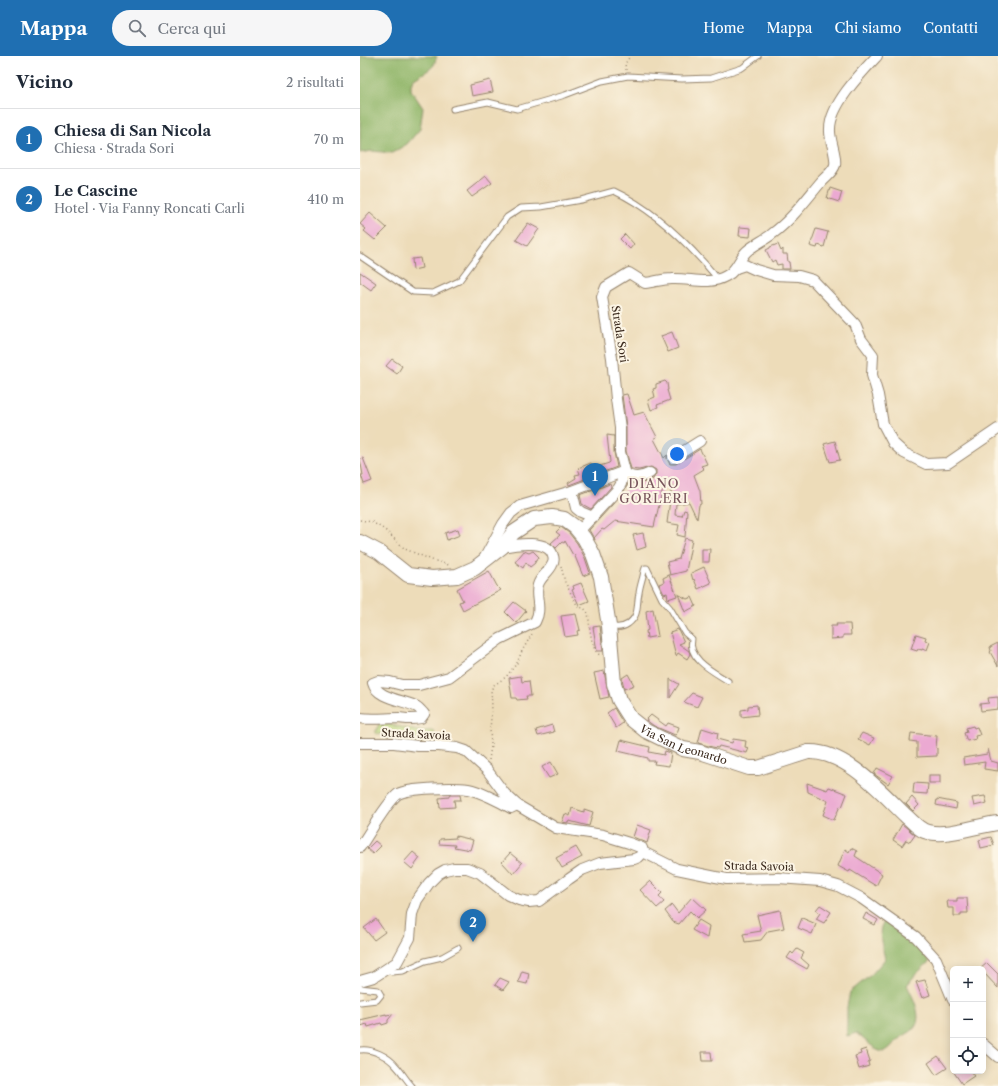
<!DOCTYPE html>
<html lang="it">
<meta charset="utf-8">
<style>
:root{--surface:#fff;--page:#f6f6f7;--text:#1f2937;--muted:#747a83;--line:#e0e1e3;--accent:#1f6fb2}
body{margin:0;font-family:"Libre Caslon Text",serif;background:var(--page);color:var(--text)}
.controls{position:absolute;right:12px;bottom:12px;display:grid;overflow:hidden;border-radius:6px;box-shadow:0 2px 10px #0003}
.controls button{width:36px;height:36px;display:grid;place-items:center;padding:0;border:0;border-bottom:1px solid var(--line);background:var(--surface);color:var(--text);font:20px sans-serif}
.you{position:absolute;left:317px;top:398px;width:14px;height:14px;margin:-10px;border:3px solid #fff;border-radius:50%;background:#1a73e8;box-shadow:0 0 0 6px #1a73e833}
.badge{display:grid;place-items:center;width:26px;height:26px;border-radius:50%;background:var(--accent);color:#fff;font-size:13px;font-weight:700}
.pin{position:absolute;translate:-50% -33px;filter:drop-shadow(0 1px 2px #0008)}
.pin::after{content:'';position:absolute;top:21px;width:14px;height:12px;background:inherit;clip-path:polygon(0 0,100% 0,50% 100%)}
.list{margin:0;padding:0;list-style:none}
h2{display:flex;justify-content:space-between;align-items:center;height:52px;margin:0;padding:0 16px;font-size:17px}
h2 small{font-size:13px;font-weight:400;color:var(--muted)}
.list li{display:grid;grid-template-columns:26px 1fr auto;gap:12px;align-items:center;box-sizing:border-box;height:60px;padding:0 16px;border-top:1px solid var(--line)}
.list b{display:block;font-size:15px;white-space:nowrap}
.list p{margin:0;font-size:13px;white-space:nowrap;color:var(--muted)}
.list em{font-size:13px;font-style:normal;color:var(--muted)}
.icon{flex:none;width:22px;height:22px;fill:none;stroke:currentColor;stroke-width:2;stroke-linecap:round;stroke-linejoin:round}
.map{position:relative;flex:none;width:638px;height:1030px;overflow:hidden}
header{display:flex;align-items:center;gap:24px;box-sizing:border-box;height:56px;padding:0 20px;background:var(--accent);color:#fff}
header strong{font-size:19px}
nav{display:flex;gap:22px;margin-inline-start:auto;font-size:14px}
.search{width:280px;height:36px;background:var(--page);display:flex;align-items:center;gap:10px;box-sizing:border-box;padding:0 14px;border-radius:22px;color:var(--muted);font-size:15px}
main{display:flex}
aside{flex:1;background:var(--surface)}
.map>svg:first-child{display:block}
</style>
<header>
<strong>Mappa</strong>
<div class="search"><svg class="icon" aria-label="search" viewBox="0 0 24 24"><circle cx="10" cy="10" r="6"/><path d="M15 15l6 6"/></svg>Cerca qui</div>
<nav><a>Home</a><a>Mappa</a><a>Chi siamo</a><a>Contatti</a></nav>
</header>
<main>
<aside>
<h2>Vicino<small>2 risultati</small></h2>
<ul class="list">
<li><span class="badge">1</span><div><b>Chiesa di San Nicola</b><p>Chiesa · Strada Sori</p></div><em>70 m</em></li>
<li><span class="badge">2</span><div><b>Le Cascine</b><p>Hotel · Via Fanny Roncati Carli</p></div><em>410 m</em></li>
</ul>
</aside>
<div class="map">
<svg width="638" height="1030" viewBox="0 0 638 1030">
<rect width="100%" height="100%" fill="#fcf5e5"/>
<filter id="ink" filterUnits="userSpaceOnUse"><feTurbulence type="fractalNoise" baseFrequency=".025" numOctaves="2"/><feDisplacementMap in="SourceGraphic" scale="8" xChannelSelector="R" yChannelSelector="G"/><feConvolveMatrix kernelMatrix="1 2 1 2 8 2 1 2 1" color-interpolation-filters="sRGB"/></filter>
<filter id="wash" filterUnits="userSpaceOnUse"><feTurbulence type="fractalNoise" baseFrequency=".012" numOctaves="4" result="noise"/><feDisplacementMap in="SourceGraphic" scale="16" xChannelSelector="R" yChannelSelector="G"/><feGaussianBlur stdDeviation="0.9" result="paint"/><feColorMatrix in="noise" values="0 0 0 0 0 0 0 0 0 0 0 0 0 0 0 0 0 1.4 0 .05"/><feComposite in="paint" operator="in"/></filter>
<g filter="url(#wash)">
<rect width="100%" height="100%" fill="#eddcb9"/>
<polygon fill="#bad67c" stroke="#7a804d" points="20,666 57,675 74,675 75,685 55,687 15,677"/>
<g fill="#93b76c" stroke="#677045">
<polygon points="0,0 77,0 74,9 70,13 54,23 51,28 51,34 63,52 60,73 47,88 32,97 12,95 0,97"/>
<path d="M 526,865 L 556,890 L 570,905 L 555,919 L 547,929 C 552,940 563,959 555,971 C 551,977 545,978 540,982 C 533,987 531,993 523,996 L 517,994 L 496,977 L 487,980 L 487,951 L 490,936 L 512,918 L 525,903 C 523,892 515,870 526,865 Z"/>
</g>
<g id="blocks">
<g fill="#eba9d2">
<polygon points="130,24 133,36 112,40 110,29"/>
<polygon points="126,120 132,127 112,141 107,135"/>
<polygon points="470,132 482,136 479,146 467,142"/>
<polygon points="10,157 27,172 15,184 4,175 6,173 0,168"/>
<polygon points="168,167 179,173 167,190 156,184"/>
<polygon points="380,171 391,172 390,181 379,180"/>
<polygon points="456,173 468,176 464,191 458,189 457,192 450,190"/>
<polygon points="265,178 274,188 270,193 260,183"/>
<polygon points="418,188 421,195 423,193 423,198 427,198 428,206 429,206 430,213 422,213 422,208 417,209 415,204 412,206 406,194 410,192 410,191"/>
<polygon points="60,202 62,212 53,214 52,203"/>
<polygon points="0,216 16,227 11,234 0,226"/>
<polygon points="312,276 318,292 308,296 301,280"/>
<polygon points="32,303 42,310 37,318 26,310"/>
<polygon points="305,325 307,327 308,334 307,334 310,344 297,349 298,351 291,354 288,344 295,341 293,333 296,332 296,328"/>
<polygon points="267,338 274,359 284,356 297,381 294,383 304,402 307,399 307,403 310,408 316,408 340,393 347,408 341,410 344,413 334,419 340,435 341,448 339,449 337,463 329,446 316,448 315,459 322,460 324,454 327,455 325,481 317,479 319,469 307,467 312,429 304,427 294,471 255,465 244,474 242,473 234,482 235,484 229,474 263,437 268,428 286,426 293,423 296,418 296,414 291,411 279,414 271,413 266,395 266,371 262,339"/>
<polygon points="247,379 254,380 254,396 257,411 209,429 208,427 216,422 215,419 220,418 218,412 231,407 234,412 249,407 250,406"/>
<polygon points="475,385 480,404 470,406 464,388"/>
<polygon points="3,402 12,425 4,428 1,419 3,419 0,403"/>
<polygon points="250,428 251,431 231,453 222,448 220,439"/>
<polygon points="201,471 209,477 217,487 225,502 230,517 223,520 214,498 213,499 205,485 204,487 202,486 196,492 191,487 200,479 196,476"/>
<polygon points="98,473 100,479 87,484 85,477"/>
<polygon points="283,477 286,491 277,494 273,479"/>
<polygon points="325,482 332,484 326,515 310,519 307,506 319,503"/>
<polygon points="342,493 350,493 349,506 342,506"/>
<polygon points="164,495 169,497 173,495 179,501 175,506 175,507 170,511 166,506 163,512 155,506"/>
<polygon points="344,511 351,527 338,533 334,523 333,524 331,517"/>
<polygon points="129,515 137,530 141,534 103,554 99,546 103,545 97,533"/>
<polygon points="309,519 317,540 308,543 307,537 304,538 299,528 304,526 303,522"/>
<polygon points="221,527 229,545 219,549 212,534 214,533 213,530"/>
<polygon points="318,538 327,543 332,541 336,550 325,556"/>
<polygon points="154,546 166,555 156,567 145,556"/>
<polygon points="293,553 298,580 287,582 286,575 288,574 286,555"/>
<polygon points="216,558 220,574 217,575 218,579 205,581 201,560"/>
<polygon points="476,568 490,568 491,579 483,579 483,582 471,583 471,570 477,570"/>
<polygon points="240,570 243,595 237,595 233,571"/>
<polygon points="318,573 324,586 319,588 329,595 330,598 327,603 318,597 316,600 310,576"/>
<polygon points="556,578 566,581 565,584 570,586 567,594 562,592 562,594 558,593 557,595 551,593"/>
<polygon points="638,587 638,610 630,596 631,595 630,591"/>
<polygon points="244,615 249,641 240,643 234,617"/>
<polygon points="268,618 274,629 264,633 262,622"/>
<polygon points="161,620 162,626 169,625 171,640 166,640 167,643 157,644 156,642 152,642 149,622"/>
<polygon points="310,623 319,628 310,642"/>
<polygon points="332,637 342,641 337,651 324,646"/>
<polygon points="638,641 638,653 621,655 620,648 629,647 628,642"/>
<polygon points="397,649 398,659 381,661 381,654 388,653 388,650"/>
<polygon points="254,652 263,667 256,672 247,657"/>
<polygon points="291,659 306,670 308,667 319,671 317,677 315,679 294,670 286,664"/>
<polygon points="192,669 194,676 178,680 176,674"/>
<polygon points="613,670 614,672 617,671 620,679 615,680 616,683 607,685 604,677 607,676 606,672"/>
<polygon points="342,672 358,677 357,683 372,687 373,683 386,685 385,691 389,692 387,697 359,690 358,692 352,691 338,687"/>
<polygon points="24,674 43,678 43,682 23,679"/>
<polygon points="502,677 514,682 510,689 498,683"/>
<polygon points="551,677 577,680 576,692 577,692 577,700 557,701 557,686 550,685"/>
<polygon points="261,684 290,691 289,696 304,699 305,695 311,697 309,710 294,708 295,705 288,705 288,702 258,695"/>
<polygon points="628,693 631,705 638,707 638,715 624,713 625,706 604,709 603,702 627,698"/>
<polygon points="191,706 198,718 189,722 182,711"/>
<polygon points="517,712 533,720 528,728 514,718"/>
<rect x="569" y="719" width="11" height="8"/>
<polygon points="447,727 467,734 469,731 487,738 482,751 480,750 474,764 463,759 468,745 448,736"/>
<polygon points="554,727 568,728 567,738 553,737"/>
<polygon points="89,739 100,739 101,744 94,744 95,751 80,752 79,742 89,741"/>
<polygon points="625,740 627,747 614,750 612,742"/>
<polygon points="552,741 559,749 553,755 546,748"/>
<polygon points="577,743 597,747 596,753 576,749"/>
<polygon points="212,752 224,756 224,753 233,756 229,770 209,765 208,767 202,766 205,758 210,760"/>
<polygon points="542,768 555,779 550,786 546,784 542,790 533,784"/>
<polygon points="277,769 291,774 287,787 273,781"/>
<polygon points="96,780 113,784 110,794 94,791 95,789 79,788 80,783 96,782"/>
<polygon points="631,781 634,789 621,792 619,784"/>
<polygon points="15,785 21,790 13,798 7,793"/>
<polygon points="216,791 222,801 202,812 196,802"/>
<polygon points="491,792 497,795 495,800 522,818 516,830 490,814 489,816 478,810 485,793 489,796"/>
<polygon points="53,796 60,802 52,813 44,806"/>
<polygon points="150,797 162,807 153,818 142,806"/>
<polygon points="290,825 302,837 299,840 304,846 297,852 280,834"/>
<polygon points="332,841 346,854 337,862 330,855 319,868 313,866 305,855 312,849 318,857"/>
<polygon points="597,842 607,842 608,857 601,857 601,860 594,860 594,852 588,852 587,845 597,845"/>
<polygon points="460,849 471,856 464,867 456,863 460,857 456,854"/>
<polygon points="420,854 424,872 408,875 401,884 385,886 383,878 401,875 397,859"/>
<polygon points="506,857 518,864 515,869 503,863"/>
<polygon points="442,862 456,868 452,878 438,872"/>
<polygon points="16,863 25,876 14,884 4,872"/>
<polygon points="339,864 349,870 347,882 332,874"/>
<polygon points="437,893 444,897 441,902 449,909 447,913 427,902 431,896 433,898"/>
<polygon points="627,907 638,918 638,932 623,916 623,913 620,913"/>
<polygon points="162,915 169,917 167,928 158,926"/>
<polygon points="140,922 149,926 143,934 135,929"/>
<polygon points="565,924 570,939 562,942 556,926"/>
<polygon points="26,958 26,959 33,958 28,964 28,967 22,969 21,967 8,971 7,968 1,970 0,964"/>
<polygon points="506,993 510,1005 508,1006 509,1010 499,1013 495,1000 501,998 500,995"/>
<polygon points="342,996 351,996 352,1005 343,1005"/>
<polygon points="578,1000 587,1012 576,1019 568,1007"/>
<polygon points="593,1015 610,1015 614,1020 602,1028"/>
</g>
</g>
</g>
<g filter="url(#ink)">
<use href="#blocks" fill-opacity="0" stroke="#94836c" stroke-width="1"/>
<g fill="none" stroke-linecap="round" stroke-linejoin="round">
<defs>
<g id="lane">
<polyline points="93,53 128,46 157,53 205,39 242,25 268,20 322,23 351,22 382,12 398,0"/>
<path d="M 0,200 L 53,236 L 73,237 L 99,225 L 147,161 L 161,152 L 181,151 L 221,144 L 254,135 C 295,154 329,188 358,223"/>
<path d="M 250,570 C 256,572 262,572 268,568 C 280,559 276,550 279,537 C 280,529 283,522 284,515 L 285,512 L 287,512 L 302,543 L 310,552 L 325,577 L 332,583 C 327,603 354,616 368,625"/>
<polyline points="26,914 32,916 43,915 65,905 82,901 98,892"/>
<polyline points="0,932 18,934 21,939 17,944 0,946"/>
<path d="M 0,994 C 12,992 29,1001 36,1010 C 42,1016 46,1024 52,1030"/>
</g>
<g id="street">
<polyline points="376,212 385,209 396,214 413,219 439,220 453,224 495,268 501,283 513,299 512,319 518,339 523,368 533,387 544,397 566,408 588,407 638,373"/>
<polyline points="313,402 340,385"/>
<polyline points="212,435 216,452 221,456 233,461"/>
<path d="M 215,471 L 221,473 L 258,433 L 261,428 L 264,416 C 272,423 281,422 290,417"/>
<path d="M 124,503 L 143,468 L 151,457 L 160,450 L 212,435 L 265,415 L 260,396 L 260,372 L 256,343 L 252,302 L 242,241 L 246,231 L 269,217 L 285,227 C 294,226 303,223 312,223 C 331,222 348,230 366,220 C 377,215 379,202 387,195 C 395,188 405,184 412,178 C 431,164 445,145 460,127 C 465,121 473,116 475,109 C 477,99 469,84 470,73 C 470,49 501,17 517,0"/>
<path d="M 0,662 C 13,664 26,662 39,662 C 48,663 52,664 61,662 L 64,658 C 62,656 59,652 57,651 C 45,644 17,643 13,627 L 18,625 L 30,626 L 42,629 L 59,629 L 89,621 L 140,583 L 175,566 C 176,563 178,560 178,557 C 180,548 175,539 178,529 C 180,521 189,516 192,509 C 194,506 194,503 193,500 C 189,483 156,488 142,491"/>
<polyline points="0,687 34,687 58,690 79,690 97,692 106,695 127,714 145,738 157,749 196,772 243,779 269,787 282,792 283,796 317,813 356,821 367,823 418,822 460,825 478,830 501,842 556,881 576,903 593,944"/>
<path d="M 0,791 C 9,778 27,746 38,738 C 49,732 95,731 108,733 C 119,735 141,746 151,752 L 157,749"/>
<polyline points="0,925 14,921 37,906 50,882 52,858 57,844 69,827 78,818 85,814 94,812 107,812 120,817 148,839 159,844 169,846 179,845 209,823 222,814 240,807 274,803 279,801 283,796"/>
<polyline points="623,988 638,1001"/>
</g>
<g id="secondary">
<path id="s1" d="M 0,486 L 19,496 L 48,519 L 72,522 L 97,520 L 115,512 L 142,491 L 153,477 L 174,463 L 192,461 L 204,463 L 215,471 L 224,482 L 233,498 L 241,521 L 249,570 L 254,628 L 259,644 L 271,663 L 286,675 L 323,693 L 340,696 L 389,712 L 398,712 L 448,696 C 485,694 521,736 546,760 C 552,765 560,775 568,776 C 588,781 618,769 638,767"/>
</g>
</defs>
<use href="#lane" stroke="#94836c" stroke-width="7"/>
<use href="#street" stroke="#94836c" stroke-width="12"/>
<use href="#secondary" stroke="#94836c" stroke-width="16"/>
<g stroke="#94836c" stroke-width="1.5" stroke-dasharray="1 3" stroke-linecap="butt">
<polyline points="266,14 265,8 270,0"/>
<polyline points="0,464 12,466 25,474 45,493 72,504 89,509"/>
<path d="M 201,510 L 205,526 L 218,551 L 224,552 L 228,557 C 230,568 230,594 240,599"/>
<polyline points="129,704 131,690 130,674 132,650 131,634 134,629 146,621 157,607 162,595 172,578"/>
</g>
<use href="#lane" stroke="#fff" stroke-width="5"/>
<use href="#street" stroke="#fff" stroke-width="10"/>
<use href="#secondary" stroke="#fff" stroke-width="14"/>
</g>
</g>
<g text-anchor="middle" stroke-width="4" stroke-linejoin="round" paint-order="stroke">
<g font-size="11" fill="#3b2a1e" stroke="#fcf5e5">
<text transform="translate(260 278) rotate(81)" y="4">Strada Sori</text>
<text transform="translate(56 678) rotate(3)" y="4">Strada Savoia</text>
<text dy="4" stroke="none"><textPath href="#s1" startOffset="512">Via San Leonardo</textPath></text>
<text transform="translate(399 810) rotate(1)" y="4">Strada Savoia</text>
</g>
<g font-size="13" letter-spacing="1" fill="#79565d" stroke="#fcf5e5">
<text x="294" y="432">DIANO<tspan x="294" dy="15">GORLERI</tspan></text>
</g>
</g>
</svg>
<div class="controls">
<button>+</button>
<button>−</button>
<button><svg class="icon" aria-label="locate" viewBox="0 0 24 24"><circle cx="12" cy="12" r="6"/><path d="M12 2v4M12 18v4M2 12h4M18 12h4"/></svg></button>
</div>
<div class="you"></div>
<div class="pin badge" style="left:235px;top:440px">1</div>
<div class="pin badge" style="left:113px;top:886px">2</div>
</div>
</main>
